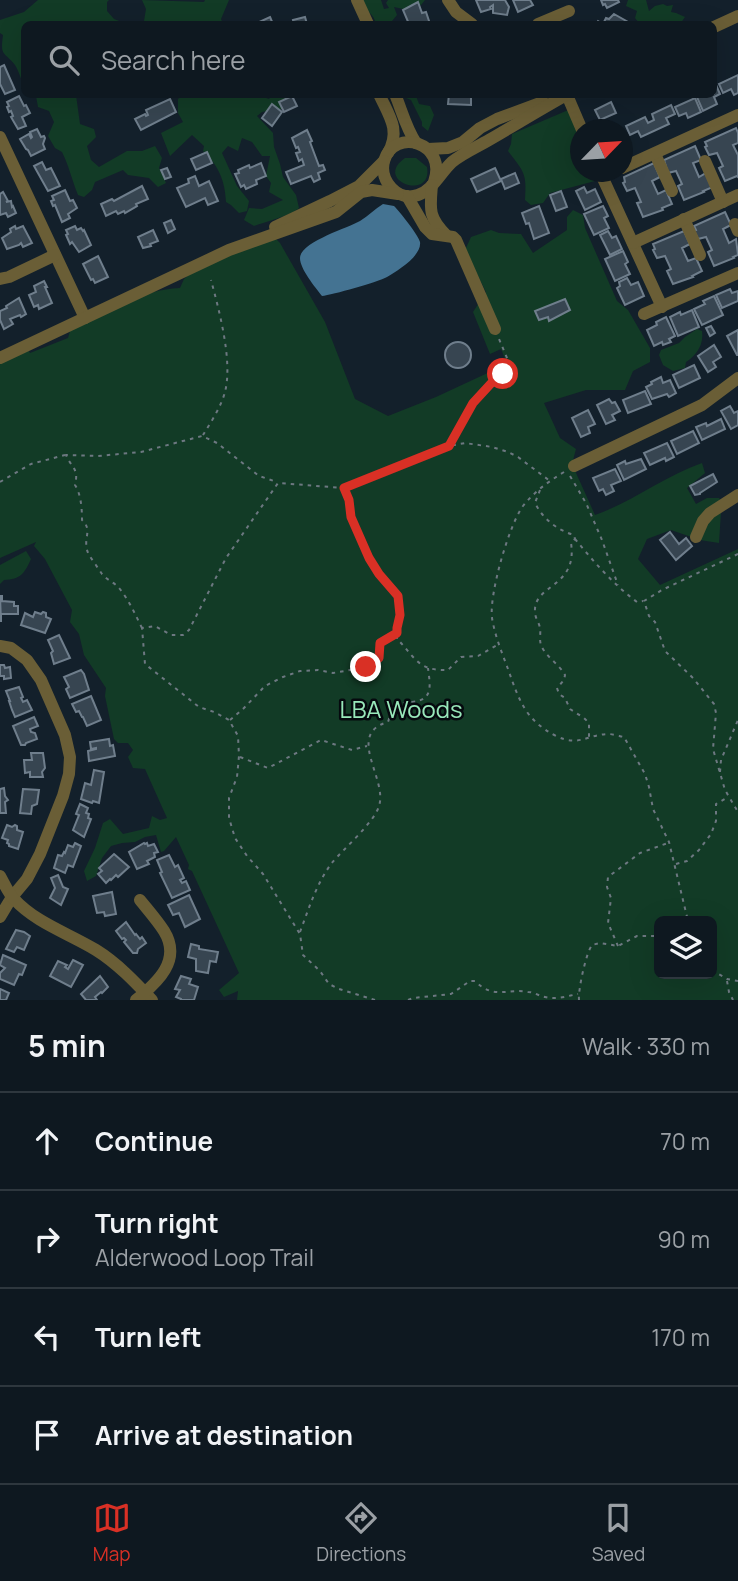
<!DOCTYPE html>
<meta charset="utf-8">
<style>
:root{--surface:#0e1820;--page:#172129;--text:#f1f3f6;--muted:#9ba0a5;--line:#2e373e;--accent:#d93025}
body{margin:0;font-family:Manrope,sans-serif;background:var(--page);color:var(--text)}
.controls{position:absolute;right:21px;bottom:21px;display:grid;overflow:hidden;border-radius:10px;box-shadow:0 7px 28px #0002}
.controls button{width:63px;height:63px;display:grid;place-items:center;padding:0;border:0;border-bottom:2px solid var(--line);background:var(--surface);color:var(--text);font:35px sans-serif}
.compass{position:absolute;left:570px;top:119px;width:63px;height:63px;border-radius:50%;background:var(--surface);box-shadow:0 7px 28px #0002;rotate:65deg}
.stop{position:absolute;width:21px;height:21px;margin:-16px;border:5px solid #d93025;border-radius:50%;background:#fff}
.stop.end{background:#d93025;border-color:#fff;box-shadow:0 2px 7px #0008}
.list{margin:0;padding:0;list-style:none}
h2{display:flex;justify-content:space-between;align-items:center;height:91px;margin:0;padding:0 28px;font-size:30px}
h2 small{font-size:23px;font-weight:400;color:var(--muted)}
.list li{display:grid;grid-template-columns:46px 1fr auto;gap:21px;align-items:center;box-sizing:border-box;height:98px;padding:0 28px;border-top:2px solid var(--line)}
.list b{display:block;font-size:26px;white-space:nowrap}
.list p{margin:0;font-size:23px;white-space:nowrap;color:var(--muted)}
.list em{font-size:23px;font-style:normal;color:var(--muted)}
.icon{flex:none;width:38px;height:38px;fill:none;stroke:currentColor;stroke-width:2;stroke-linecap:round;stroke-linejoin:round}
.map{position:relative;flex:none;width:738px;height:1000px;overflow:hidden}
.search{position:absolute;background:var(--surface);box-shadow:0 7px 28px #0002;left:21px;right:21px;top:21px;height:77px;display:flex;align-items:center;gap:18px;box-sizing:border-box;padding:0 24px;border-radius:10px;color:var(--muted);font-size:26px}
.sheet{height:483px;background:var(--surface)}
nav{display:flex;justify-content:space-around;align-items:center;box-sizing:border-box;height:98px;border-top:2px solid var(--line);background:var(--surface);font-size:19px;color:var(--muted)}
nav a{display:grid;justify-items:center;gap:4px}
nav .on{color:var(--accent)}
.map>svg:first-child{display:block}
</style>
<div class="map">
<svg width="738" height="1000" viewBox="0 0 738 1000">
<rect width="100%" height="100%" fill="#13202b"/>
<g fill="#123b26" fill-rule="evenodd">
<path d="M 38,0 L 109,0 L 107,2 L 107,11 L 114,19 L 127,24 L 24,24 L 24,86 C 21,80 19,71 15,65 C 4,51 0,57 3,35 L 0,33 L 0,20 L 24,12 Z"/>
<polygon points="142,0 204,2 205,0 229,0 221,19 223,24 131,24 144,21 146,9"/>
<path d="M 359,0 L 381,0 L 384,9 L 389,8 L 386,3 L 388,0 L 425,0 L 421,5 L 414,6 L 408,10 L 394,7 L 397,15 L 392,21 L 385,23 L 386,24 L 376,24 C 373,10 362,11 359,0 Z"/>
<polygon points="628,0 646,0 649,11 655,6 663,4 667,6 673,5 671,12 676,13 685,17 680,24 640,24 635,18 637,11 626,6"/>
<path d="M 28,95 L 76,95 L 80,124 L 94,129 L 96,137 L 87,146 L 91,160 L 99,167 L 127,151 L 142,151 L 155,146 L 162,158 L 159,168 L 166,183 L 158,187 L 149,178 L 128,175 L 123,170 L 95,182 L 92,190 L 84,197 L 78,195 C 72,180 69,166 62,152 L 55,148 L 48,136 L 54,122 L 49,111 L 38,107 L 36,96 Z"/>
<path d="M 183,95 L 257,95 L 269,99 L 272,95 L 296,95 L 281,109 L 262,112 L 257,116 L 273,133 L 274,147 L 280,164 L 283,177 L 296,195 L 299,208 C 292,215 265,222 254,226 L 244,220 L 249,208 L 262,209 L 283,200 L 269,192 L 271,183 L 266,176 L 270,156 L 262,156 L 252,142 L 242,138 L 238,151 L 228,146 L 222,153 L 237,186 L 249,201 L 247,211 L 239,213 L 231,205 L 226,202 C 225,181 219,166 203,151 L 204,146 L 192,135 L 170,156 L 161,133 L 183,122 L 178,113 L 178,99 Z"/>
<polygon points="404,95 418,95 416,96 419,104 430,106 434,115 428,131 422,126 422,122 411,100 406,98"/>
<path d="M 573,108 L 580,130 L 580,172 L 599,172 L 595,181 L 550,193 L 543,203 L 531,205 L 525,200 C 527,173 524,172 508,151 L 511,144 L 512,134 Z"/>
<path d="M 405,158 L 416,158 L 427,167 C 433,202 372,181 405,158 Z"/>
<path d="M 573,210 L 583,215 L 585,228 L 617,301 L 628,310 L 650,348 L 650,362 L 633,371 L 625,390 L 586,390 L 544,403 L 560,438 L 576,449 L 572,464 L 595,515 C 632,502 665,476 702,463 L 705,473 L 687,488 L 696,504 L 707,498 L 719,498 L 725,509 L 721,512 L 719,543 L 700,540 L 671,530 L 647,539 L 638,559 L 660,585 L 738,549 L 738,1000 L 237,1000 L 238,991 L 224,997 L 219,990 L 239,973 L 192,871 L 188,869 L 189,865 L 176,837 L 164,851 L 161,852 L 156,835 L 145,837 L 135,842 L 122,843 L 111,846 L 102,858 L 96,876 L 87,881 L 84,871 L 95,848 L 103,823 L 110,819 L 123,834 L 149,828 L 152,816 L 160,820 L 167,818 L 145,769 L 133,768 L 128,757 L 133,750 L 128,743 L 118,743 L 114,739 L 105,696 L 106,688 L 84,655 L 79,634 L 70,622 L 72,610 L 45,559 L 34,546 L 36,542 L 0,558 L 0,358 L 26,346 L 30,353 L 68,338 L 72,324 C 106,310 142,290 180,288 L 184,279 L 194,270 L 272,235 L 280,243 L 325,322 L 355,399 L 388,416 L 436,397 L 507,364 L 501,349 L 490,354 L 473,312 L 486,292 L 465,250 L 471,237 L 491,230 L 499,233 L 521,234 L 533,253 L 567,230 L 567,217 ZM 659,921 L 712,921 L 712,974 L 659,974 Z"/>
<path d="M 697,329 L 702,331 C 704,344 697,355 686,362 L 685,368 L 673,371 L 663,365 L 659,355 L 661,350 L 679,343 L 685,337 Z"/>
<path d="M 26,551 L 31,559 C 24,574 21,579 4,580 L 0,584 L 0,565 Z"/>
</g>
<path fill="#447392" d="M 383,204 L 394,206 C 400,212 419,236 420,242 C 422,256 397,271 387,277 C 378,282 332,295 322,296 C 315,287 300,269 300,258 C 300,242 348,228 360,221 C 368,216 375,209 383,204 Z"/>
<g fill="#374551" stroke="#6f7e8c" stroke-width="2">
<polygon points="476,0 505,0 509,7 507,15 493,13 493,5 490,7 491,9 481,12"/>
<polygon points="513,0 530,0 533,5 518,12"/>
<polygon points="601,0 618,0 619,2 607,8 605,4 603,5"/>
<polygon points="418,2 422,13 426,12 430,24 409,24 403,10"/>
<polygon points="614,14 628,22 626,24 596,24 598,21 603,24 606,18 609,19"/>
<polygon points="270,17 273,24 255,24"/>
<polygon points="305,17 307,24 294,24 293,20"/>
<polygon points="4,65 15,90 5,94 0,84 0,67"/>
<polygon points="738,75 738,93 734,95 731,89 723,93 719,84"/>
<polygon points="716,85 720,94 714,97 717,104 703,111 696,95 714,94 714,86"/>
<polygon points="449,94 471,94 471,105 448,104"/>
<polygon points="19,96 24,106 26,105 30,113 22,117 26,126 18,129 11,117 13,116 11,111 9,112 7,107 9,106 7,102"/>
<polygon points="292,96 297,106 284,112 279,102"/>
<polygon points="695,98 701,112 688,118 686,113 679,116 675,107"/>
<polygon points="170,99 176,112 141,130 135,119 145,114 146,116 148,115 146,110"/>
<polygon points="611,102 616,113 600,120 595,110"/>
<polygon points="272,104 282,112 272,126 262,118"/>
<polygon points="671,105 675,114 666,118 669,124 641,137 638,131 630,135 626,126 645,117 648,123 654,120 652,114"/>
<polygon points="736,128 738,133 738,143 733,145 738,155 738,177 737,176 725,181 719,168 723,166 717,153 709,155 705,147 707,146 705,142"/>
<polygon points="37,129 41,137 44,136 45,138 43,144 45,149 31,156 28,150 26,149 20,139 29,134 31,138 32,137 30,132"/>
<polygon points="307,130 312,141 310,142 319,166 323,165 325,170 318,173 320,179 314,182 311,176 291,184 286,172 304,165 302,159 299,161 296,153 300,152 298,147 296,148 292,138"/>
<polygon points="695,146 701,160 693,163 699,177 706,173 713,187 703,191 704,192 684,200 678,186 682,184 676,171 668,173 664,160"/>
<polygon points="207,152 212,163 196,170 191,159"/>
<polygon points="42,162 46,170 51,168 60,186 48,191 34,166"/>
<polygon points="261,163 266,176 256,180 257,184 246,189 244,185 241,187 235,174 239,173 238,170 249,165 250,168"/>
<polygon points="654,163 660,177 652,181 658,194 666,190 672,204 662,208 663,210 643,217 637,203 641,202 635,188 627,191 623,183 625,182 624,177"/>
<polygon points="167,168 171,177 165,179 161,170"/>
<polygon points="495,168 501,181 477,192 471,179"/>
<polygon points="515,173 519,183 505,189 501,179"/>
<polygon points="195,176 199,186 209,181 218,201 208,205 205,198 186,207 177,188 189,183 188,179"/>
<polygon points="142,186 148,199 136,204 137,206 125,213 124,211 118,214 116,211 106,216 101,204 112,199 114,201"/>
<polygon points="584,187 587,193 595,189 601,202 585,210 576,191"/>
<polygon points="65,190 70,201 73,200 77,208 68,214 70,218 62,222 55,205 53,206 51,201 54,200 52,196"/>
<polygon points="561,191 567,207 556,211 550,195"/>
<polygon points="3,192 8,201 6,202 11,201 12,207 13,206 16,213 8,217 6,213 0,215 0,194"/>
<polygon points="539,206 549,233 534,239 529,223 526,224 522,213"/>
<polygon points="603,206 608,216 604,218 609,228 594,235 584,214"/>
<polygon points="725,212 731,225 723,229 729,243 736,239 738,255 733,257 734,258 714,266 708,252 712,250 706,237 698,239 694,231 696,230 694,226"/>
<polygon points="171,220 175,229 168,233 164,223"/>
<polygon points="15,226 16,229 23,226 32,243 23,247 21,243 19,245 7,249 2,238 11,232 10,229"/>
<polygon points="75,226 77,230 81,228 83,231 84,230 91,245 79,252 72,242 70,244 66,235 68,234 66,230"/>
<polygon points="153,230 158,241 150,244 151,246 143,248 138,237"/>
<polygon points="608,231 612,238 616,236 622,249 610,255 600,235"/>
<polygon points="684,231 690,244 682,248 688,261 696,258 702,271 692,276 693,277 673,284 667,271 671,269 665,256 657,258 653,250 655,249 653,244"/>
<polygon points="623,251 628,262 625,264 630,274 615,281 605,259"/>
<polygon points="98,256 108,277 95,283 93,279 91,280 83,264"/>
<polygon points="627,278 631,285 638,282 644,296 625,305 617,288 620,286 619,282"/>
<polygon points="44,281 47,287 45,287 52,303 39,309 38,305 34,307 29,295 36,292 34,286"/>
<polygon points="730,289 732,293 738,291 738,301 722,308 716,295"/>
<polygon points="714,296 723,315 702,325 694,309 705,304 703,301"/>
<polygon points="19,298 26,314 21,317 20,315 10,319 13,324 4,329 0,320 0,311 7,308 6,306"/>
<polygon points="565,299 570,310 549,321 548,317 539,320 535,311"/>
<polygon points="692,310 699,327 678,336 670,317 680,312 681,315"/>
<polygon points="666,317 675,336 669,339 671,342 663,345 662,342 654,346 647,330 657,325 656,322"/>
<polygon points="711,326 715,333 710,336 706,328"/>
<polygon points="738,330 738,355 737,355 727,336"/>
<circle cx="458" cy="355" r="13"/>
<polygon points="714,345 721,357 713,362 716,367 708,372 698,356"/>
<polygon points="694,365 700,378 679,388 673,375"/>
<polygon points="661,377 663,383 670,380 676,393 669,397 667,394 652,399 646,387 652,384 651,382"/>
<polygon points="645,391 651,404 628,413 623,400"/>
<polygon points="609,399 612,403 615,402 620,411 612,415 615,420 606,424 597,405"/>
<polygon points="730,406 734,413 738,411 738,425 731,429 721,411"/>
<polygon points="588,410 595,424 588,427 590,433 581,437 572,418"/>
<polygon points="721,419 725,429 702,440 696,427 706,423 707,426"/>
<polygon points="693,431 699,443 677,454 671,441"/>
<polygon points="667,443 674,457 666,461 665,458 650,465 644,453"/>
<polygon points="641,459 646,469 624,480 617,465 625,461 626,464"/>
<polygon points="615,469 621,481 611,485 614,491 606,495 603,489 599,491 593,478"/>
<polygon points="713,474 717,482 700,493 700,494 695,495 690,486"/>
<polygon points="670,532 679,544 686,538 692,546 676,560 660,540"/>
<polygon points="0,596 2,596 2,601 14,602 14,606 18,606 18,614 1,614 1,622"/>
<polygon points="35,612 41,614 43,612 46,613 46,617 51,619 45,633 21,625 25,613 33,617"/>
<polygon points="59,635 70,658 54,664 51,653 53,651 48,640"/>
<polygon points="0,665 4,665 5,668 10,667 11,678 4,679 4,676 0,676"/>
<polygon points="81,670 84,674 89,690 70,698 66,689 69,687 64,677"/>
<polygon points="19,687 23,697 21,698 23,702 27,700 32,710 15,717 12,710 9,701 10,701 6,691"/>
<polygon points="91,696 101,720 87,726 83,717 82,717 79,711 76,712 72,704"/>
<polygon points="34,717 38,726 30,729 31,732 35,733 37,739 26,743 25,745 21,745 13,726"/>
<polygon points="109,739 110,746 113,745 115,756 89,761 88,751 96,749 96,748 91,749 90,742"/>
<polygon points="31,753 43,753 45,768 42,772 43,777 30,777 30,772 25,773 24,760 32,760"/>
<polygon points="94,770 104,772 99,803 93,801 92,803 81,799 85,783 91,785"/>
<polygon points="4,788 5,796 8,800 5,802 6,813 0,813 0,789"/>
<polygon points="23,789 39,790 37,804 32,806 31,814 20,813"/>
<polygon points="80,804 88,808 86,813 89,814 88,818 91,819 84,837 73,830 79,815 76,814"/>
<polygon points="7,825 12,827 15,825 17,826 17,830 23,832 18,849 9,846 9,844 7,843 8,840 2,838"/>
<polygon points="75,843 81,846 73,867 68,865 65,873 54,868 58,855 62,856 64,852 65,853 68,845 73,847"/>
<polygon points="144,843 145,844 147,843 148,846 154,844 158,852 154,853 155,857 147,861 149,864 137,869 129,852"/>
<polygon points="114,854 129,867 118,877 116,875 111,880 110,879 106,883 98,874 102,871 99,868"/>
<polygon points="169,855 175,867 178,865 184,878 180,880 182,883 186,881 190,890 172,898 160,873 162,872 157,860"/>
<polygon points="58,875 63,887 68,889 61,905 50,898 55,888 51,878"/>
<polygon points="112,892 116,914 105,916 104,912 97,913 93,896"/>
<polygon points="189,895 200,919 185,927 179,913 173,915 168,905"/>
<polygon points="126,922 135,935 136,934 140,939 142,937 146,943 138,949 137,953 133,953 124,942 126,940 124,938 122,939 116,931"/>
<polygon points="16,930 24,932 30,936 24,950 17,947 14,952 6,949"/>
<polygon points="191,944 199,946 199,949 218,952 216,962 210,961 208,973 196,971 196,959 188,957"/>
<polygon points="3,955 26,965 22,975 19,974 14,985 0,979 0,973 5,968 0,965"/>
<polygon points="73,960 83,965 71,987 50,976 58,961 67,965 65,967 68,969"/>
<polygon points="100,976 108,987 102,993 101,992 95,997 97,1000 86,1000 81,994"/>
<polygon points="181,976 191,979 189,984 198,987 194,1000 181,1000 181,999 176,997 180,990 175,989"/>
<polygon points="0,989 9,993 6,1000 0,1000"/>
</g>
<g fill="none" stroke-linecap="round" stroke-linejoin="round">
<g stroke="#6d7881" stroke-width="2" stroke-dasharray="3.5 5" stroke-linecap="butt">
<path d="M 203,435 C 211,422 221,407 225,392 C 233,361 219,310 211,280"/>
<polyline points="449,446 473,403 496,378 506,372 510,365 499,339"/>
<path d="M 564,472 C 548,482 535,491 523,506 C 509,525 489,594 492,618 C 495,636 502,653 508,669 C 519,700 525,720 556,736 C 579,747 586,735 608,734 C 613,734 619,736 624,737 L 645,774 L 649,787 L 653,809 L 669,842 L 688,921"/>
<polyline points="570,476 586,503 602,540 618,585"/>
<polyline points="0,482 31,464 65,455"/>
<path d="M 344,489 L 349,500 L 351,517 L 369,558 L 379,574 L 398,596 L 400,615 L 397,628 L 397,639 C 408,649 415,664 429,668 C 435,670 442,670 448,670 L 461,657 L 478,656 L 499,644"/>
<path d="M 540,490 L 535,503 C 543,519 557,530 574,535 L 575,539 L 571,543 C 578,588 533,584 535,612 C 535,618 539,622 540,628 C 541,633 539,639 541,645 C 545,656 559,664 565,675 L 564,680 L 557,688 L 559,694 L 565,698 L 570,709 L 584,718 L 589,723 L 589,738"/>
<path d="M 575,539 C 593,561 614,585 637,602 L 643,601"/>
<polyline points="738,554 662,590 644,601 649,616 655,622 665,651 693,678 714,704 716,713 713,749 725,790 738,812"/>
<path d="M 142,628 C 135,614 129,600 119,588 C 115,583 107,580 102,574 C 98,568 93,561 89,555 C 81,539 94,531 82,520 C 82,509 81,494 75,485 C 79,468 72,469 66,455 L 98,456 L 141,452 L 202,436 L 217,443 L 259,476 L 277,482"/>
<polyline points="230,720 243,709 265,686 283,677 300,671 318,670 333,673 367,667 379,658 380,643 397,633"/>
<polyline points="240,757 268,768 321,740 352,750 367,746"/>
<polyline points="720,772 721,760 738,720"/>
<polyline points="676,864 687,861 699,850 711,834 716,821 716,804 728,797"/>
<path d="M 300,932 C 309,908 316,885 331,864 C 343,849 374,823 379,806 C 388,779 345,734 388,722 C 390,716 391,711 395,707 C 400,702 405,703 412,702 C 434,700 430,685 428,668"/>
<polyline points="618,946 608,923 611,898 607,887 608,877 640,853 668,843"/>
<polyline points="712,970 727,979 738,981"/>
<polyline points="727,981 729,992 733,1000"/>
<polyline points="375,1000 339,989 329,984 320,971 303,955 300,934 263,874 247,856 235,838 229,818 229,798 237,777 239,756 238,736 229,720 214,712 199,707 145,664 142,628 155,626 171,635 183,635 189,630 226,558 278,483 344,488 449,446 465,443 492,447 508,452 518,457 550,481"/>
<path d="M 408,1000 L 413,998 L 451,994 L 470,981 L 475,981 C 494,1000 507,988 528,992 C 534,992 539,996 545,997 C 556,1000 567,996 578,994"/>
<path d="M 579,1000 C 578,990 586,953 592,945 L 600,943 L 618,946 L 637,936 L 659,936"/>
</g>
<g stroke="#6a5e36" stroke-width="12">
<polyline points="357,0 368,24"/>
<polyline points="448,0 456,12 472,24"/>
<polyline points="538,24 569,11"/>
<polyline points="714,27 738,16"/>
<path d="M 379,94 C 389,116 401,130 388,153"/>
<path d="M 395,94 C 402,111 406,128 416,143"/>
<polyline points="567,95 582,130"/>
<polyline points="0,137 85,318"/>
<polyline points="428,149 448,148 463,142 480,128 497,119 543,102"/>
<polyline points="655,154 672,191"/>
<polyline points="705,161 723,202"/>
<polyline points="622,168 738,115"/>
<polyline points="600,172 662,307"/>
<path d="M 434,182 C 448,142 394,127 384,161 C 379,181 398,202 418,195 C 433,190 441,172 452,162 C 463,153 477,147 489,140 C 515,125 541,109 568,94"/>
<path d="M 432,185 C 430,209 428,217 446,235"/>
<polyline points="407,196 425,227 432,234 453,237 456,240 495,329"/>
<polyline points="684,219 700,255"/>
<polyline points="735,224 738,231"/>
<polyline points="275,227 330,201 359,186 384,161"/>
<polyline points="633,243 738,195"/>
<polyline points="0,279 9,277 55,255"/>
<polyline points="644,314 738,273"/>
<polyline points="0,358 229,250 336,212 361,192 372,190 398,194"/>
<polyline points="574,466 702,405 738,378"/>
<polyline points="696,537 703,521 710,513 738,495"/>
<polyline points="0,646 11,648 27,660 41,680 65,735 70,757 69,774 63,796 40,854 27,879 12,897 0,917"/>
<path d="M 0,876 C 4,883 8,893 14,899 C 36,923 68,933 96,950 C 117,963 135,982 152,1000"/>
<path d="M 136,1000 C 158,982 182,960 164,931 C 157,920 148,910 140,900"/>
</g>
</g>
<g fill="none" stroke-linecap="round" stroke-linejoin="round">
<polyline stroke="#d93025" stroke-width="9" points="366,667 379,658 380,643 397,633 397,628 400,615 398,596 379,574 369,558 351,517 349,500 344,488 449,446 473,403 496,378 503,374"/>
</g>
<g text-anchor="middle" stroke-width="5" stroke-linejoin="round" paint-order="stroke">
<g font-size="24" fill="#98e8ba" stroke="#05090e">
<text x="401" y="718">LBA Woods</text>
</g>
</g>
</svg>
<div class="controls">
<button><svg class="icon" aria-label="layers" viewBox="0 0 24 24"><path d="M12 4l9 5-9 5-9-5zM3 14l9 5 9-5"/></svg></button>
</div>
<svg class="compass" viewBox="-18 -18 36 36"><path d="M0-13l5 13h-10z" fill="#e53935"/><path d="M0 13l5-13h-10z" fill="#9ba0a5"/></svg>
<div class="stop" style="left:503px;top:374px"></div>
<div class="stop end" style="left:366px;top:667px"></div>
<div class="search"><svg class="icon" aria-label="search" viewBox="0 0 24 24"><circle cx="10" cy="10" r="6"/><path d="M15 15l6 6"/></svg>Search here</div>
</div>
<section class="sheet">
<h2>5 min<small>Walk · 330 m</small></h2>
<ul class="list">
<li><svg class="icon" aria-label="ahead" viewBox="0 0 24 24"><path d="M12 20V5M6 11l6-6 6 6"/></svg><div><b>Continue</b></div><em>70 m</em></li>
<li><svg class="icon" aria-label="right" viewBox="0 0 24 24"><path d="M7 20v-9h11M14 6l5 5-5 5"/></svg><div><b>Turn right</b><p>Alderwood Loop Trail</p></div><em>90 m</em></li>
<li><svg class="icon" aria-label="left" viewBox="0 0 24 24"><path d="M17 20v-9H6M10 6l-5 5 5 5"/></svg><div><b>Turn left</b></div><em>170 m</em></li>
<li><svg class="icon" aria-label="arrive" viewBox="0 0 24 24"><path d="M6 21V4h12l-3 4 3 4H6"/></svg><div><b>Arrive at destination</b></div></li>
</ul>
</section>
<nav>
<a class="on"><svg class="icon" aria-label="map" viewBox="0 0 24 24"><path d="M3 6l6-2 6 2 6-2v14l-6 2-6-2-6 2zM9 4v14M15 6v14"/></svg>Map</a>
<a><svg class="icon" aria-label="directions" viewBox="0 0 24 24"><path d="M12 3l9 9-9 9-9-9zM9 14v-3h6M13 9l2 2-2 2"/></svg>Directions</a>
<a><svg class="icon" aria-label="saved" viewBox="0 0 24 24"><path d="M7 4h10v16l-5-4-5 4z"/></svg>Saved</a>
</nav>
